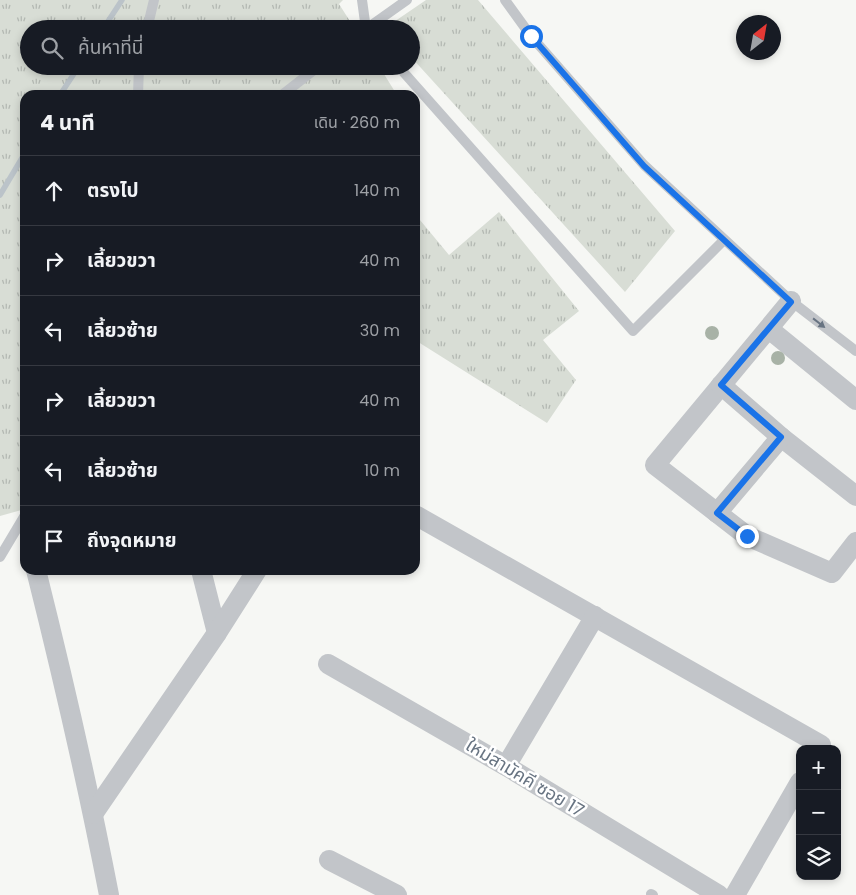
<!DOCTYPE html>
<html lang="th">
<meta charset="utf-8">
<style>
:root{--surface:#171b24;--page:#20242c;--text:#f1f3f6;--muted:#9ea1a6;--line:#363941}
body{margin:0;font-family:Poppins,"Noto Sans Thai",sans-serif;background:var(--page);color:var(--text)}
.controls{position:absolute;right:15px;bottom:15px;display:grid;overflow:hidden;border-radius:10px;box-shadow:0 2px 8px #0003}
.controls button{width:45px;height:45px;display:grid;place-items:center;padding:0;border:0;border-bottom:1px solid var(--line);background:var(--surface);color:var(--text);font:25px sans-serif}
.compass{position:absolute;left:736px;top:15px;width:45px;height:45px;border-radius:50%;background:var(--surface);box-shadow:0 2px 8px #0003;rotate:31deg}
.stop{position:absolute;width:15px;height:15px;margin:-11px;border:4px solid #1a73e8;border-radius:50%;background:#fff}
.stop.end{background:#1a73e8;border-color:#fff;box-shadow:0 1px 5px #0008}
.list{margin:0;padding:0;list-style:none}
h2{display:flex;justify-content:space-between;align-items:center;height:65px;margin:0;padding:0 20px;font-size:21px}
h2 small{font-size:16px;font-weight:400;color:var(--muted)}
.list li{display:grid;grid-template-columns:32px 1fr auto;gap:15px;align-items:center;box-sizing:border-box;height:70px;padding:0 20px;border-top:1px solid var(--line)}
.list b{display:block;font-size:19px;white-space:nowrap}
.list em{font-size:16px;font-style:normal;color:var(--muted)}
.icon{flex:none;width:28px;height:28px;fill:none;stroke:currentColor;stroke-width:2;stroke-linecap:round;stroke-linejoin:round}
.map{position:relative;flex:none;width:856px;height:895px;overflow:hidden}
.search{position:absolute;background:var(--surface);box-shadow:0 2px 8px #0003;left:20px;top:20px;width:400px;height:55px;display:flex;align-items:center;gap:12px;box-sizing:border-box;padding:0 18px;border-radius:28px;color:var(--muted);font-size:19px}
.panel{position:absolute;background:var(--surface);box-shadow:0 2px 8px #0003;left:20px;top:90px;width:400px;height:485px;border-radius:15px}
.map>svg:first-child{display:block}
</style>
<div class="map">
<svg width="856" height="895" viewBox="0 0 856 895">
<defs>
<pattern id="grass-tufts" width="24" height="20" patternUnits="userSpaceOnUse" patternTransform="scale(1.25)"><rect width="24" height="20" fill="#d8ddd5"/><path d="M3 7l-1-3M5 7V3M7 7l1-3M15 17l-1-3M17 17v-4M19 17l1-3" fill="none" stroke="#b3b8b2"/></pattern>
</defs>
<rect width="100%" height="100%" fill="#f6f7f4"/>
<g fill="url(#grass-tufts)">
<polygon points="0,0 343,0 339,4 355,29 29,29 29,66 379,66 397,95 25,95 25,509 0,516"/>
<polygon points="426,0 478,0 675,231 625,292 411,57 411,29 385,28"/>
<polygon points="499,212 579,311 543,340 576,380 547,423 415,340 415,214 449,255"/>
</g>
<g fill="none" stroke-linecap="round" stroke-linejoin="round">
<g stroke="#bbc3c9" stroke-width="5.5">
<polyline points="103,29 122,0"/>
<polyline points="60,95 79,66"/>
<polyline points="0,195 25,153"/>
</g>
<g stroke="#c2c5c9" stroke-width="10">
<polyline points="362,0 366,29"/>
<polyline points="505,0 531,36 644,165 791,301 856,351"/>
<polyline points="147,29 154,0"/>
<polyline points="366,29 407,0"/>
<polyline points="398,66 633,331 724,240"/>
<polyline points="138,95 139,66"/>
<polyline points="282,95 319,66"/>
<polyline points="0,557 25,515"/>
<polyline points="651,894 653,895"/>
</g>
<g stroke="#c2c5c9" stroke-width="20">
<polyline points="791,301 655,465 747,536 832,573 856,542"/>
<polyline points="769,329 856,400"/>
<polyline points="721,385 781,437 856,496"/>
<polyline points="717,513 781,437"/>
<polyline points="417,516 821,745 819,749"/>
<path d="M 36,570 C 63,678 88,786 109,895"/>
<polyline points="201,570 217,633"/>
<polyline points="328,664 506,766 719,895"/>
<polyline points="506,766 595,616"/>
<polyline points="93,814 217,633 257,570"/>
<polyline points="329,860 397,895"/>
<polyline points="735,895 800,782"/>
</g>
</g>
<g fill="#a8b2a6">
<circle cx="712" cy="333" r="7"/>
<circle cx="778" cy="358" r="7"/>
</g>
<defs><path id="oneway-solid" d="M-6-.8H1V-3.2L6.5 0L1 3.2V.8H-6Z" transform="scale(1.25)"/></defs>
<use fill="#687482" href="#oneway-solid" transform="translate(819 323) rotate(38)"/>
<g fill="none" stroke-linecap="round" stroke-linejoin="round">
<polyline stroke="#1a73e8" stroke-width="6" points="531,36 644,166 791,302 721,385 781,437 717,513 747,536"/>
</g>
<g text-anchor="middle" stroke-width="5" stroke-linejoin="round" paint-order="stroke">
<g font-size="18" fill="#687482" stroke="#fff">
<text transform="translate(525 778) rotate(31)" y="6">ใหม่สามัคคี ซอย 17</text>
</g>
</g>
</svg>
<div class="controls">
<button>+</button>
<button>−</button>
<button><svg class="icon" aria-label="layers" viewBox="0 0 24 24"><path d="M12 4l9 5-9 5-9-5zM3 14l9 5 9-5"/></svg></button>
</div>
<svg class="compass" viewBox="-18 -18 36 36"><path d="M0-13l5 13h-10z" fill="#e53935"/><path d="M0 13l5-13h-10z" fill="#9ea1a6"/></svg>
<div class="stop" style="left:531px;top:36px"></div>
<div class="stop end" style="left:747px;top:536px"></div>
<div class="search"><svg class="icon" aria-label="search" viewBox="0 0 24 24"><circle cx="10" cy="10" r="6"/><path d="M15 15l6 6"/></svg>ค้นหาที่นี่</div>
<section class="panel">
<h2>4 นาที<small>เดิน · 260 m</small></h2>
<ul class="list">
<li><svg class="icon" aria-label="ahead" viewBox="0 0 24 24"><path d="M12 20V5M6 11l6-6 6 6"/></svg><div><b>ตรงไป</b></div><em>140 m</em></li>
<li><svg class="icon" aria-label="right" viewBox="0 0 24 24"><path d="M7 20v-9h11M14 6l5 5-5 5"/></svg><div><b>เลี้ยวขวา</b></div><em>40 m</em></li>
<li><svg class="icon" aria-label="left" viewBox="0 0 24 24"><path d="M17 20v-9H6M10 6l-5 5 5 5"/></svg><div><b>เลี้ยวซ้าย</b></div><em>30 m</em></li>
<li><svg class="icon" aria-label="right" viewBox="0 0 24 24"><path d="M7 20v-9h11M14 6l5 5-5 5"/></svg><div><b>เลี้ยวขวา</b></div><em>40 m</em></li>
<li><svg class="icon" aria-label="left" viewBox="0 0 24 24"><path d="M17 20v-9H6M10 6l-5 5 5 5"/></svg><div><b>เลี้ยวซ้าย</b></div><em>10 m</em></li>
<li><svg class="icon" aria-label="arrive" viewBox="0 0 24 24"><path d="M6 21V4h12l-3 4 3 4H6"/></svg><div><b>ถึงจุดหมาย</b></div></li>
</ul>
</section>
</div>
